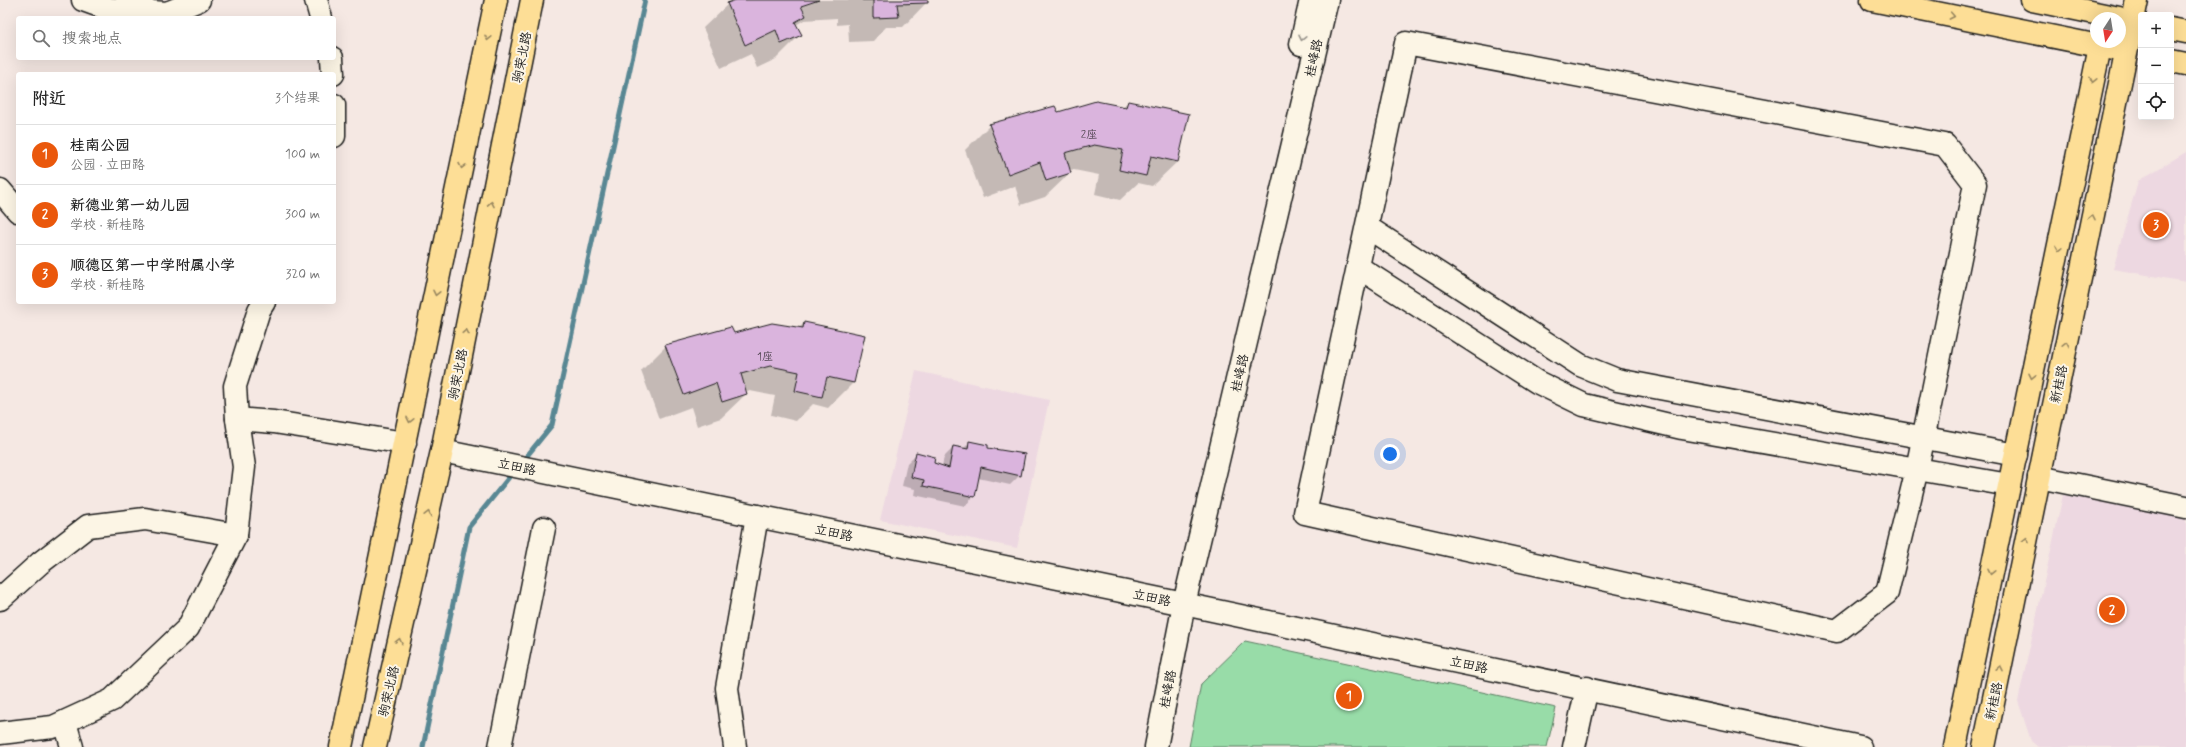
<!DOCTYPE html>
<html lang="zh">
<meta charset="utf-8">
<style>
:root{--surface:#fff;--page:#f6f6f6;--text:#222;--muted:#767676;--line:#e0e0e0;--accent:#ea580c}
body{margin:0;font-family:Mynerve,"LXGW WenKai TC",sans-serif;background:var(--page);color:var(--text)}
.controls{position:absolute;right:12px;top:12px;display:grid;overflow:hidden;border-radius:4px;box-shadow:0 4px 16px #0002}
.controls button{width:36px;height:36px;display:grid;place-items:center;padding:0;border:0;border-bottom:1px solid var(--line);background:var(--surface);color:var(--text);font:20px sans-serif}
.compass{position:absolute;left:2090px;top:12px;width:36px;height:36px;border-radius:50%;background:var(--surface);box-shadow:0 4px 16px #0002;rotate:192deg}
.you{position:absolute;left:1390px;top:454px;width:14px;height:14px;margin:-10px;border:3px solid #fff;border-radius:50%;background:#1a73e8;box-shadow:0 0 0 6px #1a73e833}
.badge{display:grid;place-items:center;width:26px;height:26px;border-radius:50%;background:var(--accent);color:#fff;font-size:13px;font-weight:700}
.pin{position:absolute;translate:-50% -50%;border:2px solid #fff;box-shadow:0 1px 4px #0006}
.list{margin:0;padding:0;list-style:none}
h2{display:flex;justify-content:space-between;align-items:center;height:52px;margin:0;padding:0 16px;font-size:17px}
h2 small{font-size:13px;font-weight:400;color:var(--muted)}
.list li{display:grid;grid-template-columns:26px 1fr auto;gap:12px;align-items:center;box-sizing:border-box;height:60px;padding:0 16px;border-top:1px solid var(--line)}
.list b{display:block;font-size:15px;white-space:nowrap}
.list p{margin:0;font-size:13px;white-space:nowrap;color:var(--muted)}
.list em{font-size:13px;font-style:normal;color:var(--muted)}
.icon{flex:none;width:22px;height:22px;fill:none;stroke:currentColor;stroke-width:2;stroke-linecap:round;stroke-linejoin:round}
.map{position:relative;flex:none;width:2186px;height:747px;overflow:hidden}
.search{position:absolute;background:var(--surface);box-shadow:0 4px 16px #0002;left:16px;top:16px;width:320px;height:44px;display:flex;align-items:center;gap:10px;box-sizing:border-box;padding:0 14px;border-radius:4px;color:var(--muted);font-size:15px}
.panel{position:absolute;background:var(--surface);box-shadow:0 4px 16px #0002;left:16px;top:72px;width:320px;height:232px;border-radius:4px}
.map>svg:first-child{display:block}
</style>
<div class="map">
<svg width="2186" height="747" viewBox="0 0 2186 747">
<rect width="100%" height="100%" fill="#f5e8e3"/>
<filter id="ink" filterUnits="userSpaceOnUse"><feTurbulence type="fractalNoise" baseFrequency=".025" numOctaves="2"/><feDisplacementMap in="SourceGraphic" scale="8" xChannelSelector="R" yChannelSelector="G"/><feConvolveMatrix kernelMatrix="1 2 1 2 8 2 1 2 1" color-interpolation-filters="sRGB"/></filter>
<g filter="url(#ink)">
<g fill="#edd8e1">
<polygon points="2186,152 2186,282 2113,269 2138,181"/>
<polygon points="916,371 1049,400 1017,548 880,520"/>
<polygon points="2063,495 2186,519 2186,747 2038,747 2031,741 2018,701"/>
</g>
<polygon fill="#98dca8" stroke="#5a7c62" points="1245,641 1556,708 1547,747 1189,747 1201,684"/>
<g fill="#0003">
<polygon points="739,0 927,0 927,2 903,27 886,27 873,41 849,42 848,24 837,25 837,18 804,20 796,25 800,35 776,59 757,68 751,54 721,68 703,28 728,4"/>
<polygon points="1128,102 1188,115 1177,162 1152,186 1138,183 1120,200 1095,194 1099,175 1069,169 1070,173 1045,197 1021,205 1015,186 983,198 965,150 990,125 1057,113 1122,107"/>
<polygon points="804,323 864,336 853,383 828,408 813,404 796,421 771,415 775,396 745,390 746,394 721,418 697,426 691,407 659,419 641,371 666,346 734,334 798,329"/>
<polygon points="970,442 987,449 1020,475 1010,485 978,478 974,496 965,506 914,495 915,489 902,486 907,463 916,454 942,466 944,457 954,447 963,449"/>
</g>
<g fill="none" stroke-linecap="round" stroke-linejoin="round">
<g stroke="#598793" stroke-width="5">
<polyline points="522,462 552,425 645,0"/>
<polyline points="423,747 469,527 514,471"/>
</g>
</g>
<g fill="#dab4dd" stroke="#1c1c1c">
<polygon points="736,0 819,0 801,6 806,16 795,22 802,35 781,44 776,30 745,45 727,3"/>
<polygon points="862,0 928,0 928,3 897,4 899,17 873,18 873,0"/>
<polygon points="1096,101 1126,107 1128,101 1189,114 1178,162 1151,156 1146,176 1119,170 1123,150 1094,145 1065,153 1071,173 1046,181 1040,162 1008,174 989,124 1055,106 1058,112"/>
<polygon points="804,322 865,335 854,383 827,377 822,397 795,391 799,372 770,366 741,374 747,394 722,402 716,383 684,395 665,345 731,327 734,333 772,323 803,328"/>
<polygon points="969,441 988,445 988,448 1025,454 1021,476 981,467 975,497 923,486 924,480 911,477 916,452 935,457 934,463 949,468 953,446 968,449"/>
</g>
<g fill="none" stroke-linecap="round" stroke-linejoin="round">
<defs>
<g id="minor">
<polyline points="83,0 108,9 167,13 199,0"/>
<polyline points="316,0 321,18"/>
<polygon points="1406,43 1945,145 1975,184 1917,469 1887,593 1837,631 1305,513"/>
<polyline points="1301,44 1311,0"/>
<polyline points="332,58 333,74"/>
<polyline points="334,105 334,136"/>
<polyline points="0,190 18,211"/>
<polyline points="1367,227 1580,365 1617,380 2016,455"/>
<polyline points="1358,267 1537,382 1584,405 1682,428 2009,485"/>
<polyline points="237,419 274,422 405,443"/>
<polyline points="442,451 1179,603 1860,747"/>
<polyline points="2039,477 2186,507"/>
<polyline points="0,599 40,563 88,526 145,519 236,535"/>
<polyline points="65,722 72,747"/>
<polyline points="0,733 53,727 112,700 188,628 236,535 244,467 237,419 235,386 259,310 264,302"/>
<polyline points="500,747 544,528"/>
<polyline points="735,747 727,688 757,516"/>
<polyline points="1156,747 1184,604 1327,0"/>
<polyline points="1574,747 1587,688"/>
</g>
<g id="major">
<polyline points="1872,0 2114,49"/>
<polyline points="2032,0 2119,18"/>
<polyline points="2171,29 2186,32"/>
<polyline points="2171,61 2186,64"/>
<polyline points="341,747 496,0"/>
<polyline points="375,747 442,451 532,0"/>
<polyline points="1955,747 2101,42"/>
<polyline points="1984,747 2137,0"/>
</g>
</defs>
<use href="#minor" stroke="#1c1c1c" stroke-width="25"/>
<use href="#major" stroke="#1c1c1c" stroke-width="25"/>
<use href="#minor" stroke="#fcf5e5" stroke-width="22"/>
<use href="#major" stroke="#fdde96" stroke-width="22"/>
</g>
<defs><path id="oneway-chevron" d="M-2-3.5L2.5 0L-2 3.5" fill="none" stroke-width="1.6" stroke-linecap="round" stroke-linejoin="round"/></defs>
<g stroke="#98875f">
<use href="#oneway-chevron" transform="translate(1952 16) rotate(11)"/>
<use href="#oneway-chevron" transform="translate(488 38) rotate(102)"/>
<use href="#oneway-chevron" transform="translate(2093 80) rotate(102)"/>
<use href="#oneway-chevron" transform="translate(462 166) rotate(102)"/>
<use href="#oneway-chevron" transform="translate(491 204) rotate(-79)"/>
<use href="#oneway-chevron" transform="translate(2092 217) rotate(-78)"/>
<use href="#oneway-chevron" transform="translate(2059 249) rotate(102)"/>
<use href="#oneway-chevron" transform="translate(436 293) rotate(102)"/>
<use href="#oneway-chevron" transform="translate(466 332) rotate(-79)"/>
<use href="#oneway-chevron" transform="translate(2066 344) rotate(-78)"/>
<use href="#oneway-chevron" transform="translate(2032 376) rotate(102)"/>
<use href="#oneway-chevron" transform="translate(410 420) rotate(102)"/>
<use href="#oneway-chevron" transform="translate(428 514) rotate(-77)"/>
<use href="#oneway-chevron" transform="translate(2026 540) rotate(-78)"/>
<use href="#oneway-chevron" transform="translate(1991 572) rotate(102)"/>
<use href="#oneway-chevron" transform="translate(399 641) rotate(-77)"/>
<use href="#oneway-chevron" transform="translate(2000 668) rotate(-78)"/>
</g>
<use stroke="#97938b" href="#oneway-chevron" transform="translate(1302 38) rotate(102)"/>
</g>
<g text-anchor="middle" stroke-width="4" stroke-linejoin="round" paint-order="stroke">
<g font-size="11" fill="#4c424c">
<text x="1089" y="138">2座</text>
<text x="765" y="360">1座</text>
</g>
<g font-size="13" fill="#1c1c1c" stroke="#fcf5e5">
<text transform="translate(521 57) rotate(-79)" y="5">驹荣北路</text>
<text transform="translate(1313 58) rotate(-77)" y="5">桂峰路</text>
<text transform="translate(1239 373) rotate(-77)" y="5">桂峰路</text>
<text transform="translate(457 374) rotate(-79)" y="5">驹荣北路</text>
<text transform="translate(2058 384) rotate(-78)" y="5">新桂路</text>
<text transform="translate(517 466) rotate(12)" y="5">立田路</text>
<text transform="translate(834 532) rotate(12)" y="5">立田路</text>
<text transform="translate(1152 597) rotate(12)" y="5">立田路</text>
<text transform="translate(1469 664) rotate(12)" y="5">立田路</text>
<text transform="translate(1167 689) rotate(-79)" y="5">桂峰路</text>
<text transform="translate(388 691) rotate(-77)" y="5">驹荣北路</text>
<text transform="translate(1993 701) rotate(-78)" y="5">新桂路</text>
</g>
</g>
</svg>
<div class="controls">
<button>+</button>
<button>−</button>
<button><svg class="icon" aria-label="locate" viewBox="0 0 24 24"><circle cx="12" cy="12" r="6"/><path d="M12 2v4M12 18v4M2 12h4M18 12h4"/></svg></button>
</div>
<svg class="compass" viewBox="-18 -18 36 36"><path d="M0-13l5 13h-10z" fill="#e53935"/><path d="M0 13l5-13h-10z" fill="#767676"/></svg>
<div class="you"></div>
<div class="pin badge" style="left:1349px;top:696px">1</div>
<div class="pin badge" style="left:2112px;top:610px">2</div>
<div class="pin badge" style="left:2156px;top:225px">3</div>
<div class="search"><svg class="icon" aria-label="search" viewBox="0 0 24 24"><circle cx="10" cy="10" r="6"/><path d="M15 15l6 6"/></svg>搜索地点</div>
<section class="panel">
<h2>附近<small>3个结果</small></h2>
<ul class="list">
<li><span class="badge">1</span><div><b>桂南公园</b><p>公园 · 立田路</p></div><em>100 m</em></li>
<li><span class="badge">2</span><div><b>新德业第一幼儿园</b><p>学校 · 新桂路</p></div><em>300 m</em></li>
<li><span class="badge">3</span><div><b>顺德区第一中学附属小学</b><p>学校 · 新桂路</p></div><em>320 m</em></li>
</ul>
</section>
</div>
